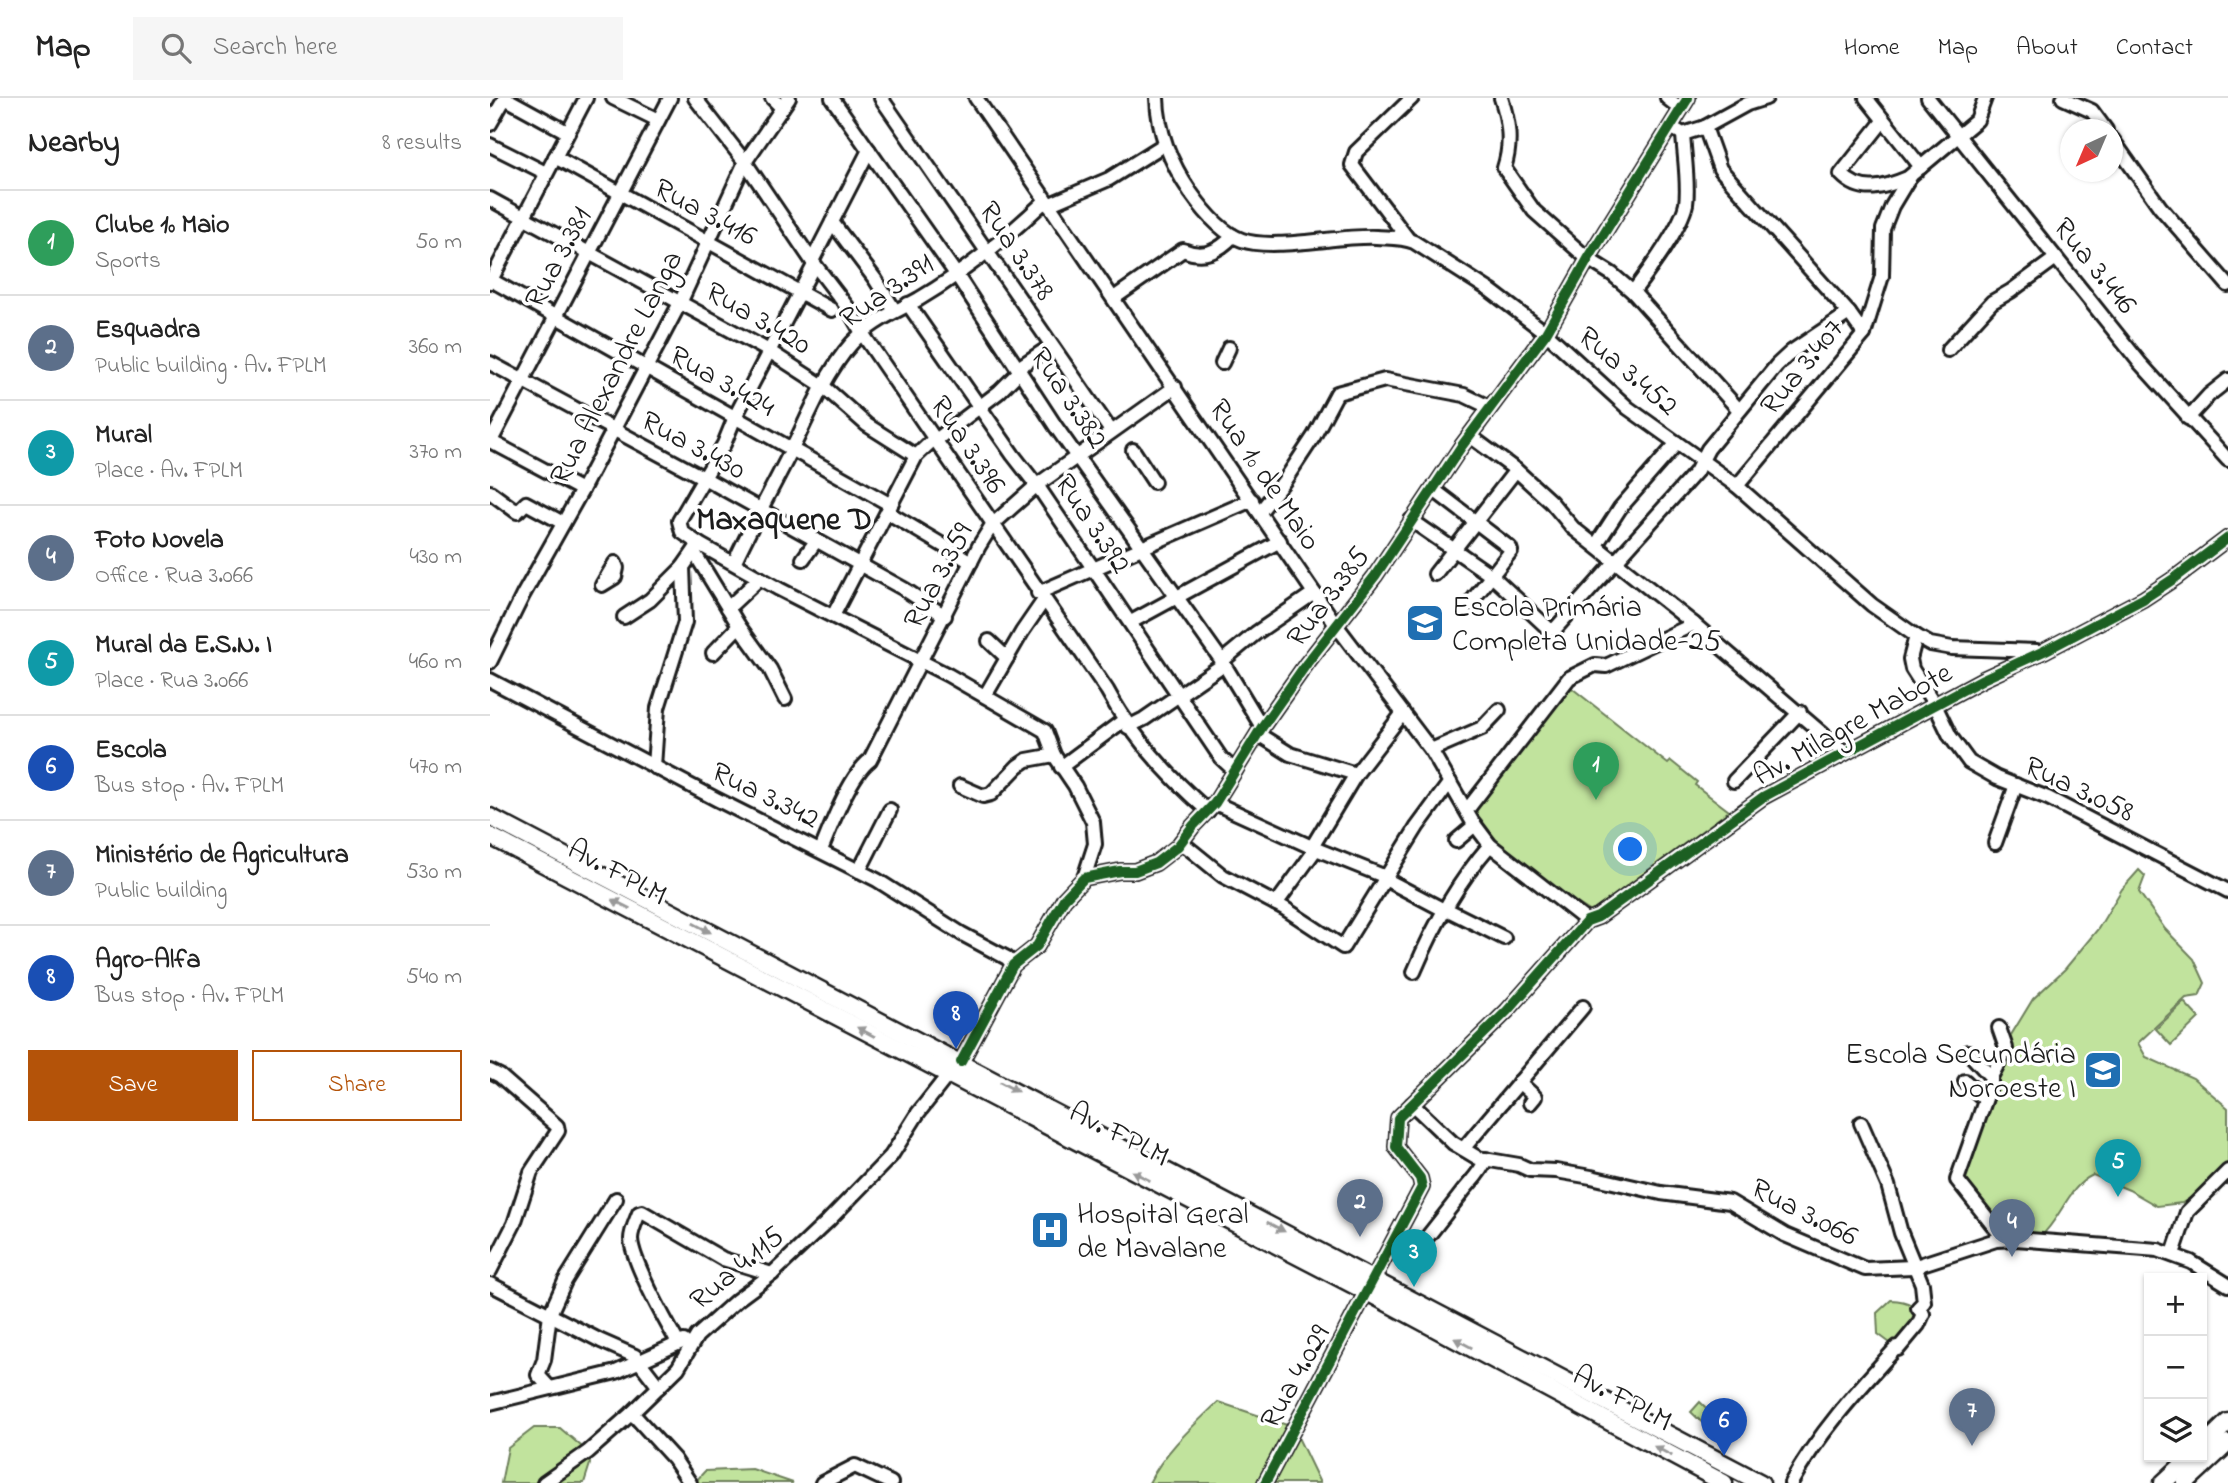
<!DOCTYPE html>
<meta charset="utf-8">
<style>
:root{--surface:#fff;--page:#f6f6f6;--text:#222;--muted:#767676;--line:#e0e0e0;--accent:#b45309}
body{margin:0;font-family:"Indie Flower",sans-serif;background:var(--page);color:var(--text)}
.controls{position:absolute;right:21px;bottom:21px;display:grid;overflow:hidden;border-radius:0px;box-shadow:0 2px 5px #0004}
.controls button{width:63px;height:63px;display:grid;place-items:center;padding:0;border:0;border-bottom:2px solid var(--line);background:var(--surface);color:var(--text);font:35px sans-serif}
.compass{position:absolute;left:1570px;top:21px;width:63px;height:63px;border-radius:50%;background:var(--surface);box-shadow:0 2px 5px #0004;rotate:224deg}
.you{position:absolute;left:1141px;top:752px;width:24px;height:24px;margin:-18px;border:5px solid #fff;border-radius:50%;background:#1a73e8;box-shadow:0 0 0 10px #1a73e833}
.badge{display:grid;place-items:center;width:46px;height:46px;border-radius:50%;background:var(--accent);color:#fff;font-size:23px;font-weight:700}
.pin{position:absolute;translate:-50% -58px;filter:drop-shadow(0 2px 4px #0008)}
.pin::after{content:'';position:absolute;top:37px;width:24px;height:21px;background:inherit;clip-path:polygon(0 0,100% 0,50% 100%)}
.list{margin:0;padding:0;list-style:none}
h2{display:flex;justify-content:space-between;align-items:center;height:91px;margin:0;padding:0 28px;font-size:30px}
h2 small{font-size:23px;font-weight:400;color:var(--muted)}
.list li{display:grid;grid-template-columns:46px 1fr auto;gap:21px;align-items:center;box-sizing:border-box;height:105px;padding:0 28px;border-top:2px solid var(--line)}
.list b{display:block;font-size:26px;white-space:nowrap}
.list p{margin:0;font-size:23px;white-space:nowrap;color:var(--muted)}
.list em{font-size:23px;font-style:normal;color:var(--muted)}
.actions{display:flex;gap:14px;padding:21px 28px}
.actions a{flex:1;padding:16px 0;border:2px solid var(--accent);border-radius:0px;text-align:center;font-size:24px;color:var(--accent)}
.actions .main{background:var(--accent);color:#fff}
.icon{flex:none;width:38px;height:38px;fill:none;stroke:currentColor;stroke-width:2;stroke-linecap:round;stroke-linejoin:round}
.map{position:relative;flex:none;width:1738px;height:1385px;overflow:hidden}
header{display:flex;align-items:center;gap:42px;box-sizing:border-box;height:98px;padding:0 35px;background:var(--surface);border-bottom:2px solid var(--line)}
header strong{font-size:33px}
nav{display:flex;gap:38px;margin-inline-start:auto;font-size:24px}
.search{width:490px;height:63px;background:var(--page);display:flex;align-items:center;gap:18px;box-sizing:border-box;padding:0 24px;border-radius:0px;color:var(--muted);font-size:26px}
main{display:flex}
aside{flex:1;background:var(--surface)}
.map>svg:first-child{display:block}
</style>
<header>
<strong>Map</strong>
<div class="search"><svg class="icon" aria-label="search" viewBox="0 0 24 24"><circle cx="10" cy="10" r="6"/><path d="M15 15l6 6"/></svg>Search here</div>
<nav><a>Home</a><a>Map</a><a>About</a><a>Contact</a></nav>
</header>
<main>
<aside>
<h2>Nearby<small>8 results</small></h2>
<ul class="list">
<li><span class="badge" style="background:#2e9e5b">1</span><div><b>Clube 1º Maio</b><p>Sports</p></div><em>50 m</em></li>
<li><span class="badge" style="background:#5c6f8a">2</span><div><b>Esquadra</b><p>Public building · Av. FPLM</p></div><em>360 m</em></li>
<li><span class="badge" style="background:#0f9aa8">3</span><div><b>Mural</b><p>Place · Av. FPLM</p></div><em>370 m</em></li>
<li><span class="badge" style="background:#5c6f8a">4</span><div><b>Foto Novela</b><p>Office · Rua 3.066</p></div><em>430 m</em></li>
<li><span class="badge" style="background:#0f9aa8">5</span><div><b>Mural da E.S.N. I</b><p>Place · Rua 3.066</p></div><em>460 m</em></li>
<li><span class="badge" style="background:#1a4fb4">6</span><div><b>Escola</b><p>Bus stop · Av. FPLM</p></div><em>470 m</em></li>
<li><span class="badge" style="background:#5c6f8a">7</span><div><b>Ministério de Agricultura</b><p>Public building</p></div><em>530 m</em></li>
<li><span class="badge" style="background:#1a4fb4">8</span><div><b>Agro-Alfa</b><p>Bus stop · Av. FPLM</p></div><em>540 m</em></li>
</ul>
<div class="actions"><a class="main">Save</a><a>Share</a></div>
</aside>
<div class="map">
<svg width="1738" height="1385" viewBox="0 0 1738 1385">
<rect width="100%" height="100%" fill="#fff"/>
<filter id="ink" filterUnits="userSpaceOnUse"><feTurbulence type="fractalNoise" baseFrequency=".0143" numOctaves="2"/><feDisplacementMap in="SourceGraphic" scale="14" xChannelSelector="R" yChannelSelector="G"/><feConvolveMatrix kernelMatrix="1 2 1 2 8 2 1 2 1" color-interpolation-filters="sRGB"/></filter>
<g filter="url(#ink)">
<g fill="#c1e39d" stroke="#6e805c" stroke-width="2">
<path d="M 1078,587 L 1178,666 L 1181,663 L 1207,684 L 1205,687 L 1239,713 L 1101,814 C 1068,792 989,748 985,706 Z"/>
<path d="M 1649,772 L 1655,778 L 1649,794 L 1675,831 L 1704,861 L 1715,885 L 1709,898 L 1696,900 L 1648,945 L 1656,959 L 1703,980 L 1738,1010 L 1738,1069 L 1720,1087 L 1692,1105 L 1667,1108 L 1639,1092 L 1603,1077 C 1577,1089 1571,1122 1549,1140 C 1516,1135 1489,1113 1471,1086 L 1518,942 L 1543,901 L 1575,871 L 1608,831 L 1632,791 Z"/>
<polygon points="1694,904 1709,920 1681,947 1666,931"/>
<path d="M 1401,1202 C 1419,1203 1426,1207 1436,1222 L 1408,1251 L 1388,1236 L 1387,1215 Z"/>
<path d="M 728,1304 L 803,1329 L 830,1385 L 659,1385 C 675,1353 702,1329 728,1304 Z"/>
<polygon points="1210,1304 1230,1323 1221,1333 1201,1314"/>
<polygon points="44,1330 70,1330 98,1354 100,1366 94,1385 11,1385 18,1350"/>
<polygon points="262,1371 303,1385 204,1385 215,1373"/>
</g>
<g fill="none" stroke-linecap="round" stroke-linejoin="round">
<defs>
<g id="minor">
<polyline points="15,0 77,34"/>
<polyline points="123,0 168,22"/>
<path d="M 205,0 L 255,64 L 322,163 L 358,210 L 372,235 L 617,592 C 642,639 678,678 718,713"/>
<polyline points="282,0 292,10"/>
<polyline points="342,0 466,176 566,329 732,563 772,629"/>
<polyline points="391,0 621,333"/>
<polyline points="486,0 846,527 941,652 982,723 1000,747 1097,823"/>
<path d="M 667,0 C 668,36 681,66 701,95 C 713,112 732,135 752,142 C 782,153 850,137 886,139 C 899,140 912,139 924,144 L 1001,193 L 1056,235 L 1138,310 L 1247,388 L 1382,507 L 1426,538 L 1440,546 L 1462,550 L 1547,553"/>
<path d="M 1011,0 C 1019,24 1022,46 1014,70 L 1044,113 L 1098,161 L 1122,176 L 1143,194 L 1249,312"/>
<polyline points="1177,0 1191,11"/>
<polyline points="1376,0 1431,69"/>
<polyline points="1438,0 1650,265 1738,362"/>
<polyline points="1573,0 1602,13 1616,32"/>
<path d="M 1393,23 L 1351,76 C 1372,98 1396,89 1420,79"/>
<polyline points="0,26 15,0"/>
<polyline points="1215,29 1230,71 1359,215 1374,236"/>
<polyline points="1186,32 1193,36 1215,29 1257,6 1276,0"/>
<polyline points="1622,41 1670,109 1738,187"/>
<polyline points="0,47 56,75"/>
<polyline points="65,59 342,212"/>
<polyline points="0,101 279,253 333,288 377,327 426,358"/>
<polyline points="558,107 619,81 675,46"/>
<polyline points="342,124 385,181 405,213"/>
<polyline points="918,141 862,67 866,54 922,0"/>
<polyline points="322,163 379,52"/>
<polyline points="324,167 245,319 234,346 189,423 192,434 209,446 289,491 458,577 555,633 564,657 585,688 603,724 605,746 594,780"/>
<polyline points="1,182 401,407"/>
<polyline points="0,184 96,0"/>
<path d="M 1143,194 C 1158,174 1191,130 1196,106 C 1199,86 1194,56 1193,36"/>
<path d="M 624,200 L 693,152 C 714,161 729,153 743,138"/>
<polyline points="418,206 523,357 551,393 731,660 745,673"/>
<polyline points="1458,252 1502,204 1521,193 1566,160"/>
<polyline points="0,265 214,380 414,491 455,518"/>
<polyline points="732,265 739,250"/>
<polyline points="528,270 561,248"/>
<polyline points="1698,320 1719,297 1738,282"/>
<polyline points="980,338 1026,372 1061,404 1083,430 1204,526 1355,655"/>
<polyline points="446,342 509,294 530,273"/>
<polyline points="0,343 92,392"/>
<path d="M 1,343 C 60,228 121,115 180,0"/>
<polyline points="643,352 664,384"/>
<polyline points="1247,388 1374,236 1392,178 1393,131 1402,108 1420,78 1487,22 1495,0"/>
<polyline points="944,392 1020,450 1021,453 981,504"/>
<polyline points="0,394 27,414 36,405 73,425"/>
<polyline points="397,414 481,464"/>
<polyline points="770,414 795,382 824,338 847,295 895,282 974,297 999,309"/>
<polyline points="921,422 1002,478 1059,531 1065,531 1206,374 1218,351 1287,267 1301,254 1359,215"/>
<polyline points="1106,447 1130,410 1187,345"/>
<polyline points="204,454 249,528 280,571 295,601"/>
<polyline points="313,461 326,443"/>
<polygon points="125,465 127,470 125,479 112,487"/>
<path d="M 244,465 C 262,426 283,389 302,351 C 321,314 339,265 370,237 C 387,221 409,212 429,201 C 475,174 516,140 555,103"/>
<polyline points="945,476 1026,372"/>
<polyline points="548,495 762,402"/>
<polyline points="238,510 270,480"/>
<polyline points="343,518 426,358 445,340"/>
<polyline points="134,519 160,502 193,469"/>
<polyline points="641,524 790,443"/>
<polyline points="1426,538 1420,561 1422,571 1445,607 1460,638 1479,664 1507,680 1558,700 1738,793"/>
<polyline points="499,543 517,560"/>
<polyline points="223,555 249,528"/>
<polyline points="732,563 766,535 824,495"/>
<polyline points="0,564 33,497 92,392 191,203 255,64 299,0"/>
<polyline points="0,582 226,701 387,782 472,836 517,860 523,867"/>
<polyline points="495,598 532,534 554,502"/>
<polyline points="638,629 654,621 734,566"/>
<polyline points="768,636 800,656 866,676"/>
<polyline points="941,652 992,630 1009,612"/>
<polyline points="164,669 168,610 195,524 193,469 209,446"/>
<polyline points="571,669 634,622"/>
<polyline points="1244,683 1310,614"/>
<polyline points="470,688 493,698 501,696 528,668 537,662 564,657"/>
<polyline points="725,705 826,751 896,779"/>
<polyline points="977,712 1079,580 1105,567 1116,568 1204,526"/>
<polyline points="966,743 985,727"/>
<polyline points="691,744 733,778 794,810 853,849 927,729 960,684"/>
<polyline points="1505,745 1526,687"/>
<polyline points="822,749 866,676 913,615"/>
<path d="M 331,752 C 341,728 360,677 380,662 L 489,448 L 502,427 L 547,387 L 685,289"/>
<polyline points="369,773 400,712"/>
<polyline points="895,781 954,812"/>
<polyline points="786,806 826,751"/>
<polyline points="956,811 1014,840"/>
<path d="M 924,874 C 943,829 967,785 1000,747"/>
<polyline points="1509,930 1516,950 1501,979 1501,986 1467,1082 1513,1140"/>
<polyline points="1478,954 1501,979"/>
<polyline points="471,964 523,867 547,848 574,801 594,780 630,773 645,773 666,765 688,748 703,728 725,705 772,629 817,565 885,478 971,349 1056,235 1098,161 1198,0"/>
<polyline points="0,973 10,978 67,1028 68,1033 41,1074 24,1126 0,1173"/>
<polyline points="1475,983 1495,1002"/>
<polyline points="1029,984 1045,999 1040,1005"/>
<polyline points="922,1006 963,1045 988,1060 1029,1067 1040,1072 1066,1073 1101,1079 1171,1095 1240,1104 1295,1137 1375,1171 1423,1169 1506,1142 1526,1141 1668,1152 1701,1164 1738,1187"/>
<polyline points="973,1051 1093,909"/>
<polyline points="1683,1156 1697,1114 1738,1073"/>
<path d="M 922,1158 C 940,1136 957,1114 974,1092 C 982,1082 991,1074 996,1061"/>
<polyline points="0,1186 111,1243 145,1258 169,1289"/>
<path d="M 188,1245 C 176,1224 142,1163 141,1141 C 141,1133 146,1123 149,1115 L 152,1114 L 233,1161 L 282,1176"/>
<polyline points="59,1289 48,1277 54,1262 60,1216 75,1183 126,1101"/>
<polyline points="0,1305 126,1274 194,1243"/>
<polyline points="142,1315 184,1361 200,1385"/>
<polyline points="54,1385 98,1354 142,1315 188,1270 207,1238 247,1202 282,1176 338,1123 401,1058 428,1015 458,977"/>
<polyline points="332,1385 365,1368 401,1385"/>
<polyline points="775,1385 932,1089 930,1080 906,1049 908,1020 1017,913 1097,823 1108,819 1273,699 1493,581 1554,553 1653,501 1685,480 1738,440"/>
<path d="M 1301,1385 C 1329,1334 1368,1292 1407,1249 L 1408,1251 L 1428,1227 L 1433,1216 L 1428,1210 L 1434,1204 L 1432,1186 L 1411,1135 L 1398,1087 L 1371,1025"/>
</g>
<g id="major">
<polyline points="0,719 1271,1385"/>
<polyline points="0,738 877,1194 1234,1385"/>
<polyline points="1712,1349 1738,1324"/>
<polyline points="1673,1385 1701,1359"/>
<polyline points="1695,1385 1738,1345"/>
</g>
</defs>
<use href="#minor" stroke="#1c1c1c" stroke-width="18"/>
<use href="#major" stroke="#1c1c1c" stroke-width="21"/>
<use href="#minor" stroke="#fff" stroke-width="12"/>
<use href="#major" stroke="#fff" stroke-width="16"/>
<defs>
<g id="cycleway">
<polyline points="471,964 523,867 547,848 574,801 594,780 630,773 645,773 666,765 688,748 703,728 725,705 772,629 817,565 885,478 971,349 1056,235 1098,161 1198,0"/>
<polyline points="775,1385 932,1089 930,1080 906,1049 908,1020 1017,913 1097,823 1108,819 1273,699 1493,581 1554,553 1653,501 1685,480 1738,440"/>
</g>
</defs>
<use href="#cycleway" stroke="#fff" stroke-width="15"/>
<use href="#cycleway" stroke="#1b5e20" stroke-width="10"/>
</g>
<defs><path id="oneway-solid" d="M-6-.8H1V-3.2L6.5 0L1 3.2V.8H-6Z" transform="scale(1.75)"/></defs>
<g fill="#999">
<use href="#oneway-solid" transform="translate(131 806) rotate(-153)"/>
<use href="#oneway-solid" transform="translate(212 830) rotate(28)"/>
<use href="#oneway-solid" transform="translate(376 934) rotate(-152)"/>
<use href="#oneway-solid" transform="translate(519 989) rotate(28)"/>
<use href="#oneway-solid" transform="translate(651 1078) rotate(-153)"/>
<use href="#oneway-solid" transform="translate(786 1129) rotate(28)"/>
<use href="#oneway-solid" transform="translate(973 1245) rotate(-152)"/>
<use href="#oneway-solid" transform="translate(1173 1353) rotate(-152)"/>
</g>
</g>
<defs>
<symbol id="school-square" viewBox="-11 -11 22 22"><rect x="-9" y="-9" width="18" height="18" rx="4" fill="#1f6fb2" stroke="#fff"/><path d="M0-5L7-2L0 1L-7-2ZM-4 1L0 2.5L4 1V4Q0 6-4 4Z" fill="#fff"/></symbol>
<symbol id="hospital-square" viewBox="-11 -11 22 22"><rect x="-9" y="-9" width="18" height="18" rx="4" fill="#1f6fb2" stroke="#fff"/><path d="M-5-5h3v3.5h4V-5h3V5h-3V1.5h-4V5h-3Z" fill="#fff"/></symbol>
</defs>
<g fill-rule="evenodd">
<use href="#school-square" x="913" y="503" width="44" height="44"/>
<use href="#school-square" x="1591" y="950" width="44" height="44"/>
<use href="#hospital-square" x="538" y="1110" width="44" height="44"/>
</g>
<g text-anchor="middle" stroke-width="7" stroke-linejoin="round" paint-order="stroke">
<g font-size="30" fill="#1c1c1c" stroke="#fff">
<text transform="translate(216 113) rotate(28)" y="10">Rua 3.416</text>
<text transform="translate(528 152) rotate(56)" y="10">Rua 3.378</text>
<text transform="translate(67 159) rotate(-62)" y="10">Rua 3.381</text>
<text transform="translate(1606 167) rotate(51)" y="10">Rua 3.446</text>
<text transform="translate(396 192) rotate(-35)" y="10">Rua 3.391</text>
<text transform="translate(269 219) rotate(30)" y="10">Rua 3.420</text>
<text transform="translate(1311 268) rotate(-51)" y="10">Rua 3.407</text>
<text transform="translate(125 269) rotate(-63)" y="10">Rua Alexandre Langa</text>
<text transform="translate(1139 272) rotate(40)" y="10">Rua 3.452</text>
<text transform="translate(233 282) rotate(29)" y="10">Rua 3.424</text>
<text transform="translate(580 299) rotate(56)" y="10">Rua 3.382</text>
<text transform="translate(204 346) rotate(28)" y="10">Rua 3.430</text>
<text transform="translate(479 346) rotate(56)" y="10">Rua 3.396</text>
<text transform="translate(776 376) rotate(56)" y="10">Rua 1º de Maio</text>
<text transform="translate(604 425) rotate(56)" y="10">Rua 3.392</text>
<text transform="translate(447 477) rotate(-62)" y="10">Rua 3.359</text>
<text transform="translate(837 498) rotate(-53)" y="10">Rua 3.385</text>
<text transform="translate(1362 625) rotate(-29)" y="10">Av. Milagre Mabote</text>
<text transform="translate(1590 690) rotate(25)" y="10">Rua 3.058</text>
<text transform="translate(276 696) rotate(26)" y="10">Rua 3.342</text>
<text transform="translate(128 773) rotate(28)" y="10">Av. FPLM</text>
<text transform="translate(630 1035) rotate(27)" y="10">Av. FPLM</text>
<text transform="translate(1315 1113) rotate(27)" y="10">Rua 3.066</text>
<text transform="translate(246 1169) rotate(-40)" y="10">Rua 4.115</text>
<text transform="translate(804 1278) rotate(-61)" y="10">Rua 4.029</text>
<text transform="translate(1133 1299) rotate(28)" y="10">Av. FPLM</text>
</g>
<g font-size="30" fill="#1c1c1c" stroke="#fff" text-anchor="start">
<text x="962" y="518">Escola Primária<tspan x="962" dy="34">Completa Unidade-25</tspan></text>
<text x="1586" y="965" text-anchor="end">Escola Secundária<tspan x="1586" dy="34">Noroeste I</tspan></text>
<text x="587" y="1125">Hospital Geral<tspan x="587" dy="34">de Mavalane</tspan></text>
</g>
<g font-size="32" font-weight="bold" fill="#1c1c1c" stroke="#fff">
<text x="294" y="431">Maxaquene D</text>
</g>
</g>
</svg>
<div class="controls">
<button>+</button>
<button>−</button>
<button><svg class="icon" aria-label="layers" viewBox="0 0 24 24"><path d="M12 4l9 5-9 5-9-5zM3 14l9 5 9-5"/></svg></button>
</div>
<svg class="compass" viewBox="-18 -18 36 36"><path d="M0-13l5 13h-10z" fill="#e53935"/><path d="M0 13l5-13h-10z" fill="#767676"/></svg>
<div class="you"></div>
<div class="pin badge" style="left:1106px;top:702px;background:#2e9e5b">1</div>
<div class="pin badge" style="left:870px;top:1139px;background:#5c6f8a">2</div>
<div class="pin badge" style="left:924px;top:1189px;background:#0f9aa8">3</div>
<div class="pin badge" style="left:1522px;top:1159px;background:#5c6f8a">4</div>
<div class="pin badge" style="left:1628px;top:1099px;background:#0f9aa8">5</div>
<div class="pin badge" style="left:1234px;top:1358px;background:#1a4fb4">6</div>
<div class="pin badge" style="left:1482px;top:1348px;background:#5c6f8a">7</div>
<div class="pin badge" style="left:466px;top:951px;background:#1a4fb4">8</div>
</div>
</main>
